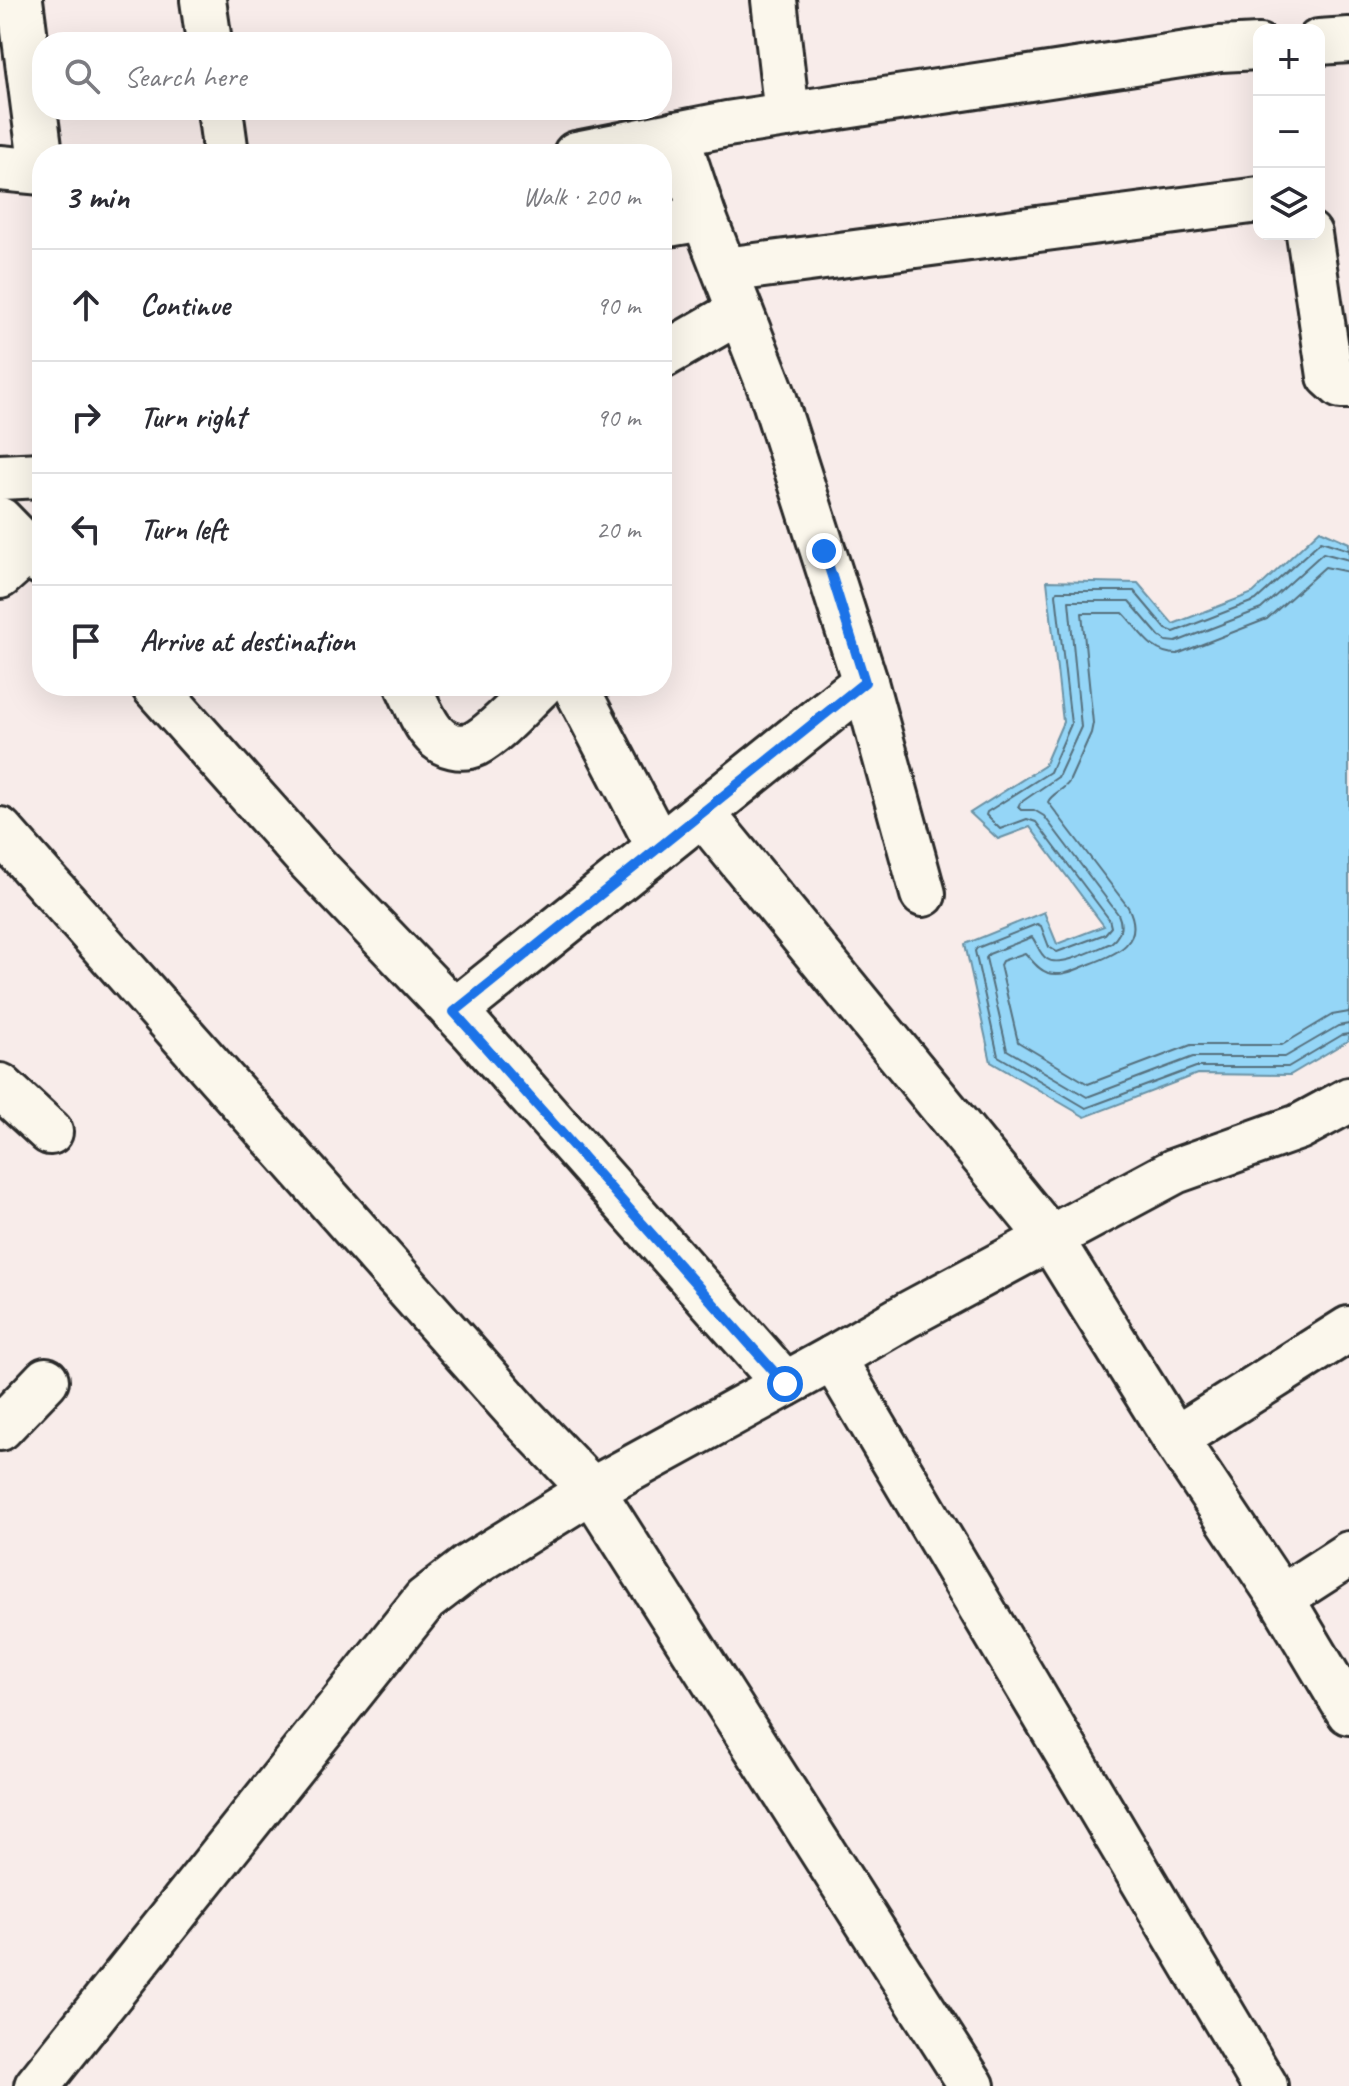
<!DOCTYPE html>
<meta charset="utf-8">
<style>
:root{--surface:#fff;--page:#f7f7f7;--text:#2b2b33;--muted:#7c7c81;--line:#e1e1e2}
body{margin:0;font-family:Caveat,sans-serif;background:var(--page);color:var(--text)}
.controls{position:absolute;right:24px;top:24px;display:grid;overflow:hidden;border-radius:16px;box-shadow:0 8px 32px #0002}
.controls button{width:72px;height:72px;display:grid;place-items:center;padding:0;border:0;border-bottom:2px solid var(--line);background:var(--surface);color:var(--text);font:40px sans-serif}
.stop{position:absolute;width:24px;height:24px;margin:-18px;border:6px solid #1a73e8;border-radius:50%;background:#fff}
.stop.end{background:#1a73e8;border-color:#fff;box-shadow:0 2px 8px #0008}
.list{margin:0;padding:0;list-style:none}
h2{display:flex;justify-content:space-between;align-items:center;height:104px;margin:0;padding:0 32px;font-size:34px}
h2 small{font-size:26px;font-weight:400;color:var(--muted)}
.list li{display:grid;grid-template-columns:52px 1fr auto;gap:24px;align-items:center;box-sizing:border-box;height:112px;padding:0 32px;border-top:2px solid var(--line)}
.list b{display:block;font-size:30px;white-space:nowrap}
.list em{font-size:26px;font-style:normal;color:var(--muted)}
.icon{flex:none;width:44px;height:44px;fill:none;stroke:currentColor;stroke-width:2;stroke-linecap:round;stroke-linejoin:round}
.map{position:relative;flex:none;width:1349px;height:2086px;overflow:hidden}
.search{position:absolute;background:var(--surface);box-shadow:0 8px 32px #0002;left:32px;top:32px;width:640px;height:88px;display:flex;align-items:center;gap:20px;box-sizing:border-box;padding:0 28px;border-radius:32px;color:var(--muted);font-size:30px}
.panel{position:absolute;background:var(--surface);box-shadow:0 8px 32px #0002;left:32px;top:144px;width:640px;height:552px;border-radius:32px}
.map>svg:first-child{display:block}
</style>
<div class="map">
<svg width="1349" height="2086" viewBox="0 0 1349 2086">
<rect width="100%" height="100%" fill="#f8ecea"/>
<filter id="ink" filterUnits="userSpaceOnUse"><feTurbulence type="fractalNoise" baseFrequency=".0125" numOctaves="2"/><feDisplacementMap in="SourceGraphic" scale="16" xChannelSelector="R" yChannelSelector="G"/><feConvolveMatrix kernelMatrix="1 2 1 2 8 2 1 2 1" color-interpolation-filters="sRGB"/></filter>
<g filter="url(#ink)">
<polygon fill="#95d6f7" stroke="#6b92a5" stroke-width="2" points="1320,530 1349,543 1349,1040 1290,1075 1197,1074 1085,1117 991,1062 965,944 1044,912 1057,944 1104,926 1030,827 998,839 970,813 1044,766 1063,722 1047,581 1138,583 1173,624 1253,593"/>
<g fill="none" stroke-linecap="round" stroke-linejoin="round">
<g stroke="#556f7d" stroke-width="2">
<polyline points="1349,550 1321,541 1256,600 1174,632 1166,629 1134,591 1057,591 1056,594 1071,724 1050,772 987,812 986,815 1000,829 1027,819 1036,822 1109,919 1111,927 1105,934 1057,952 1049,947 1041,926 1037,924 977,948 975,951 998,1056 1086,1108 1196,1067 1288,1067 1342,1035 1349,1034"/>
<path d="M 1349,560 L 1323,553 L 1261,609 L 1176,642 L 1166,641 L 1160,637 L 1129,601 L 1069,601 L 1081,727 L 1058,777 L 1020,803 L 1018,807 L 1021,810 L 1034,810 L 1044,816 L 1118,914 C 1123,925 1121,935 1111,943 C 1096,949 1060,968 1047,959 C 1039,954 1037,943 1032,937 L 989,954 L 986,958 L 1007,1050 L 1087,1097 L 1193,1057 L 1285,1057 L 1338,1026 L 1349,1024"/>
<path d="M 1349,572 L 1325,567 L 1267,619 L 1177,654 C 1150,654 1140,630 1123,613 L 1082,613 L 1093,723 L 1091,733 L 1069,782 C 1064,790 1051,794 1048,802 L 1128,907 C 1146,942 1117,954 1090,964 C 1077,969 1063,977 1048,973 C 1037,969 1032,960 1025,953 L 1002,961 L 1000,965 L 1018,1042 L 1088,1084 L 1191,1045 L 1282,1045 L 1332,1015 L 1349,1012"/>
</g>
<defs>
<g id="minor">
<polyline points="20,0 42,170"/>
<polyline points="203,0 209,42"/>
<polyline points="774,0 787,115"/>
<polyline points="1319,42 1349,40"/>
<polyline points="220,110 226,154"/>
<polyline points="676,134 704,218 773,395 865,682 923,894"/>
<polyline points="576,154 727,124 1220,49 1259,47"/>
<polyline points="0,168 42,172"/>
<polyline points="662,225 704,218"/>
<polyline points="1309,234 1330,376 1341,386 1349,386"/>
<polyline points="725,270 1259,200"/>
<polyline points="662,356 740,311"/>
<polyline points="0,477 42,475"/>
<polyline points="0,520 42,563"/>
<polyline points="0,576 29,550"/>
<polyline points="154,686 309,860 472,1030 785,1384"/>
<path d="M 408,686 C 416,702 423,723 435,735 C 444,746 462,750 475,744 C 496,733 522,703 540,686"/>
<polyline points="575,686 659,847"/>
<polyline points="702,813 1050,1238 1175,1439 1281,1598 1349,1712"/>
<polyline points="0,830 523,1418 592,1490 972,2086"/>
<polyline points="454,1012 865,682"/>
<polyline points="0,1086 50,1132"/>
<polyline points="833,1358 1265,2086"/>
<polyline points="0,1428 46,1380"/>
<polyline points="1175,1439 1349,1329"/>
<polyline points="1281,1598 1349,1554"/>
<polyline points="37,2086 425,1600 468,1567 592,1490 833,1358 907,1315 1175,1171 1299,1127 1349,1100"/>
</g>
</defs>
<use href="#minor" stroke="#2b2b2b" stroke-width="50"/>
<use href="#minor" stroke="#fbf7ec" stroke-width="44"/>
</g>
</g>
<g fill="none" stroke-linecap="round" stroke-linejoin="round" filter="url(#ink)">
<polyline stroke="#1a73e8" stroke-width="10" points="785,1384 454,1012 865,682 824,551"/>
</g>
</svg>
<div class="controls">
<button>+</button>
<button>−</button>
<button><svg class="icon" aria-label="layers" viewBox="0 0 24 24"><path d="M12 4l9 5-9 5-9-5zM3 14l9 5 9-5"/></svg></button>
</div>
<div class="stop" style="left:785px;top:1384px"></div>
<div class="stop end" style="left:824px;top:551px"></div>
<div class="search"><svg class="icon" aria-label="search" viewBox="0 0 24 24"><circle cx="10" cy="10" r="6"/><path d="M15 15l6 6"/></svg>Search here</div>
<section class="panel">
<h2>3 min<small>Walk · 200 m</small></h2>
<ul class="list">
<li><svg class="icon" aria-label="ahead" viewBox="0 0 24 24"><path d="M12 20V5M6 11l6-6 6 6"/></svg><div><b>Continue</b></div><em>90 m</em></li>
<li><svg class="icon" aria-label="right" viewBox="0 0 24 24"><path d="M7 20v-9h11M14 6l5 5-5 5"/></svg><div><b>Turn right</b></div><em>90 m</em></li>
<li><svg class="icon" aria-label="left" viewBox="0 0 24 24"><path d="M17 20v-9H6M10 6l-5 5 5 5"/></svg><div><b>Turn left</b></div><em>20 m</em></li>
<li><svg class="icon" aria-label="arrive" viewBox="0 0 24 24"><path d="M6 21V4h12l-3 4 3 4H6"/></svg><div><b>Arrive at destination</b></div></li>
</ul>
</section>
</div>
